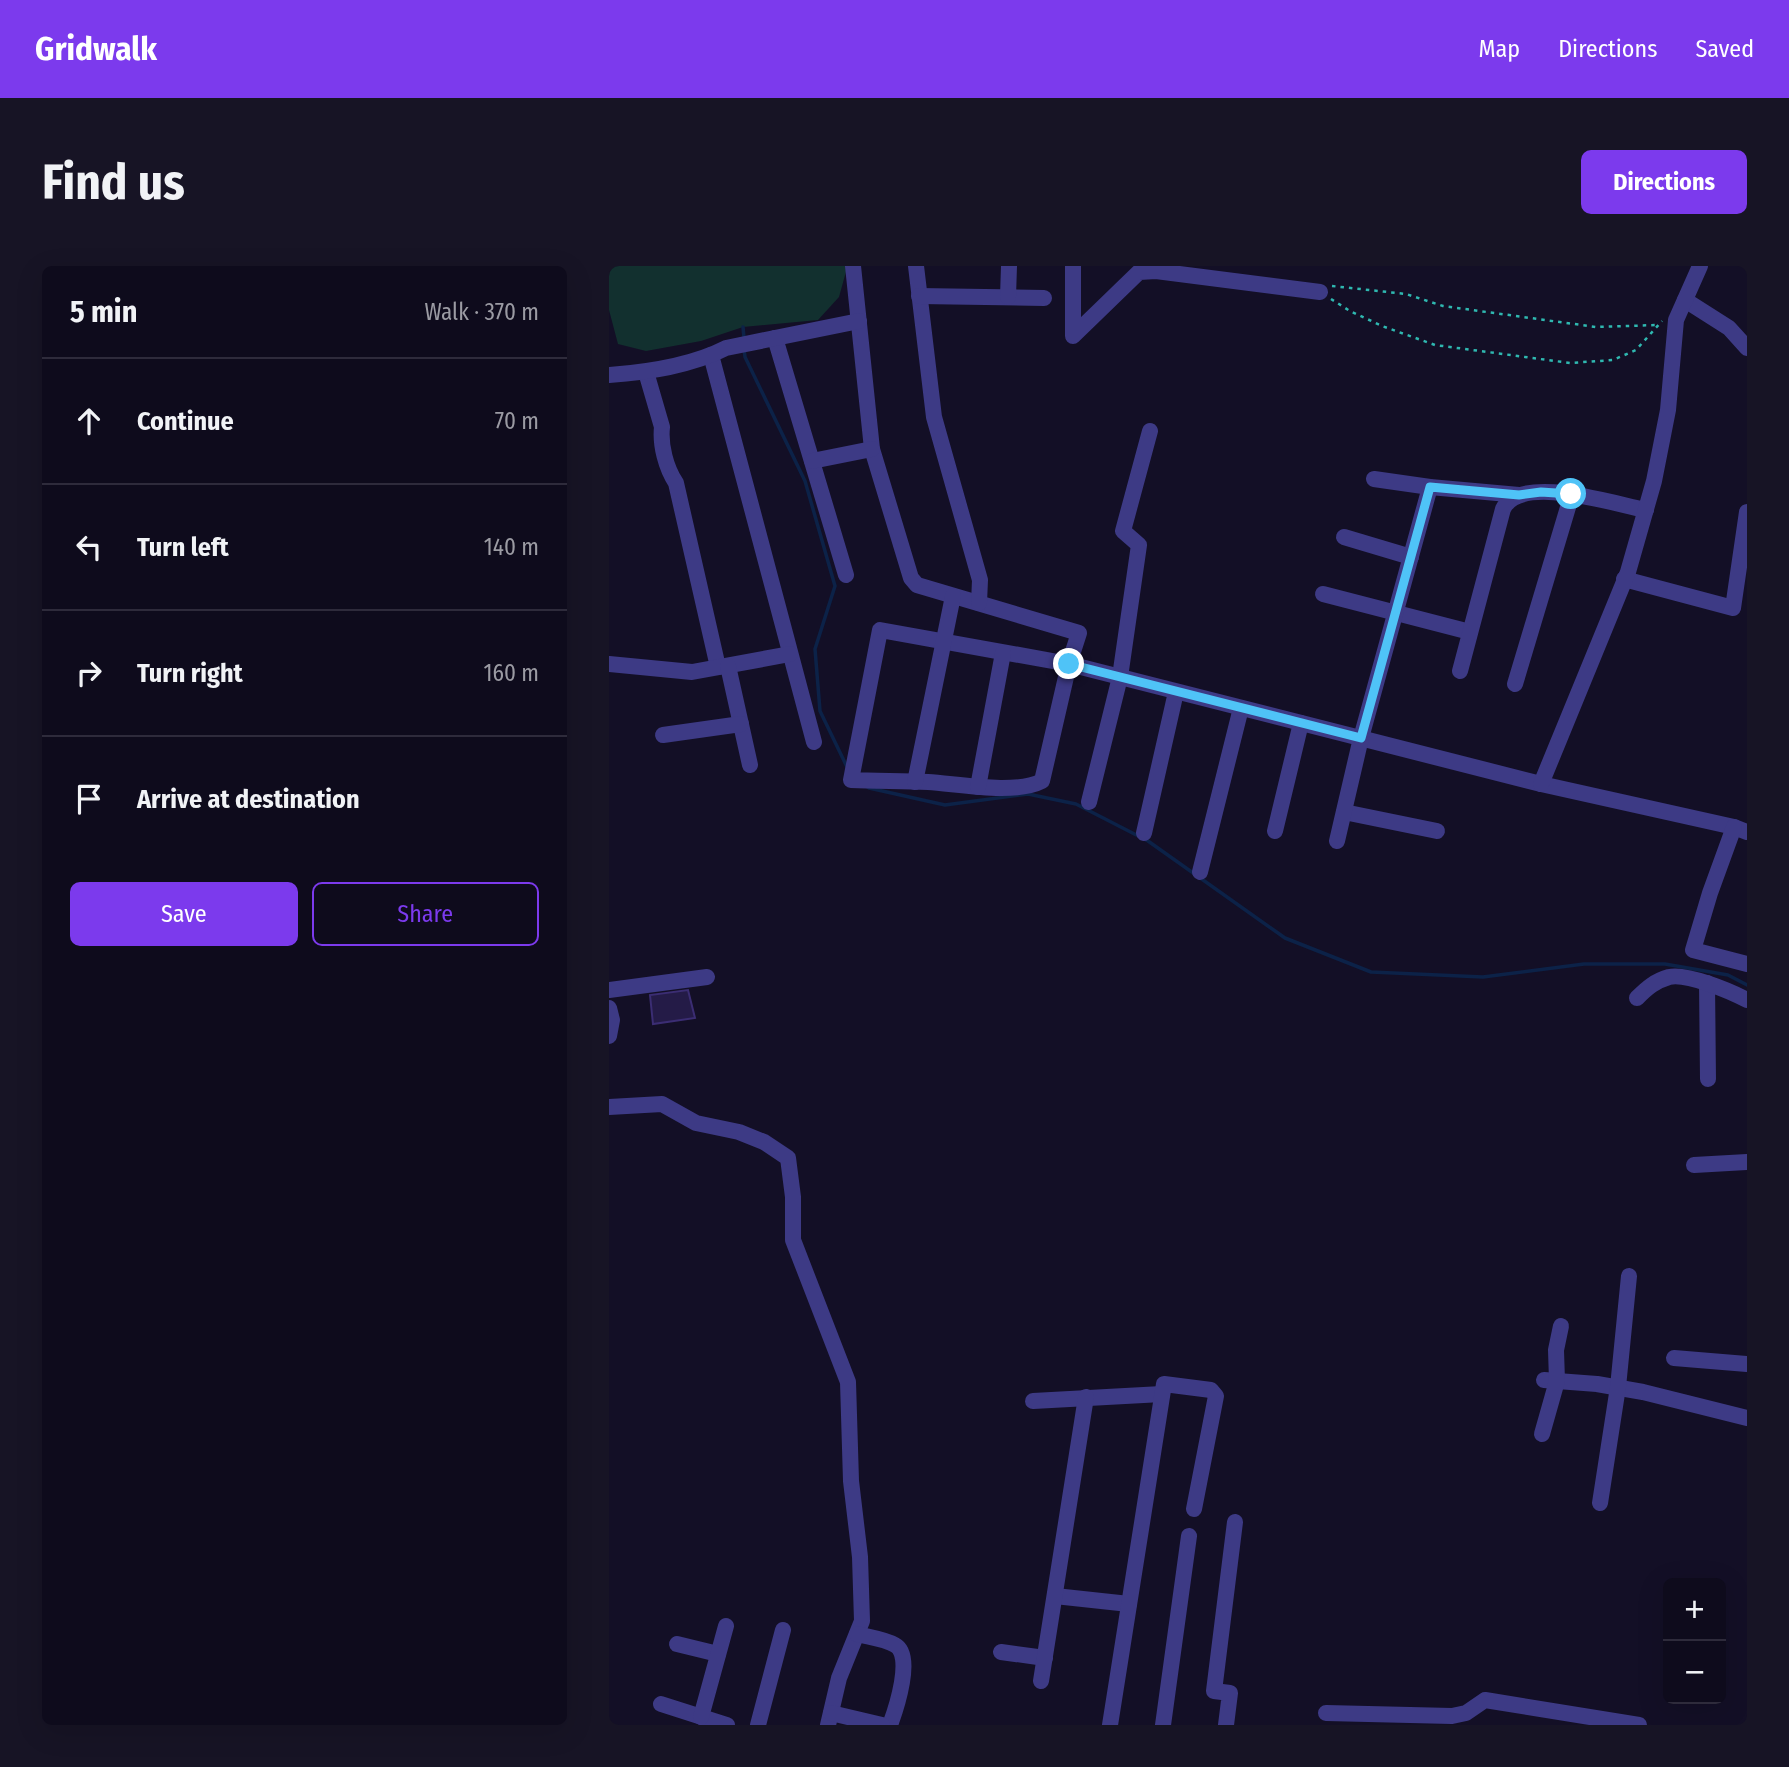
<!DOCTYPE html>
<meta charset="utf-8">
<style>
:root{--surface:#0e0b1c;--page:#171425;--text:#f1f3f6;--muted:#9b9ba3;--line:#2e2b3b;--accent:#7c3aed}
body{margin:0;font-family:"Fira Sans Condensed",sans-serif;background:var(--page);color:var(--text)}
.controls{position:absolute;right:21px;bottom:21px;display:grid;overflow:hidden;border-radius:10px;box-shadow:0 7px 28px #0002}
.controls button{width:63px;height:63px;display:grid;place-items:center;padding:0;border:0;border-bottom:2px solid var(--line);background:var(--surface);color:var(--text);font:35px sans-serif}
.stop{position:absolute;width:21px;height:21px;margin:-16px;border:5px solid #4fc3f7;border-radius:50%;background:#fff}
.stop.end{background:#4fc3f7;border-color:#fff;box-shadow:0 2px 7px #0008}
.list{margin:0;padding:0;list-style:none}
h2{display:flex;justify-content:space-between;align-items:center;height:91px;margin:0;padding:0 28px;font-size:30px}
h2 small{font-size:23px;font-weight:400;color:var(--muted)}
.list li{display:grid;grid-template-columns:46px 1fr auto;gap:21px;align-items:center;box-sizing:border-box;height:126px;padding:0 28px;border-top:2px solid var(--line)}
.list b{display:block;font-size:26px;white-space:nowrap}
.list em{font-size:23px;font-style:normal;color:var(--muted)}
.actions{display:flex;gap:14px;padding:21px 28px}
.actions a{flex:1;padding:16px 0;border:2px solid var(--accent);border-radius:10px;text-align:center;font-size:24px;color:var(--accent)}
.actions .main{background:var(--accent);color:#fff}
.icon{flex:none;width:38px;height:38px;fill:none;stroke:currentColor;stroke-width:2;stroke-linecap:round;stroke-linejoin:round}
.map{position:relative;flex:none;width:1138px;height:1459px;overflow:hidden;border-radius:10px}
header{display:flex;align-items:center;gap:42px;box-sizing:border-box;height:98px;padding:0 35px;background:var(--accent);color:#fff}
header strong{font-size:33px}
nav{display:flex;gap:38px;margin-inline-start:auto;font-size:24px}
.intro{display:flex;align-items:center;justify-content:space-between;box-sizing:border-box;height:168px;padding:0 42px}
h1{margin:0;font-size:49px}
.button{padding:18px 32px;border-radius:10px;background:var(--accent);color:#fff;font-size:24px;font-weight:700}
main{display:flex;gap:42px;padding:0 42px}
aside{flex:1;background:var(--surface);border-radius:10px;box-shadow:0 7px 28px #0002}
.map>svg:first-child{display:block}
</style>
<header>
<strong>Gridwalk</strong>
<nav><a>Map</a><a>Directions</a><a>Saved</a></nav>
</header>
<div class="intro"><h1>Find us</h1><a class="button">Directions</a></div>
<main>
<aside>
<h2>5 min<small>Walk · 370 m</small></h2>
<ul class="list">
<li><svg class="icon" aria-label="ahead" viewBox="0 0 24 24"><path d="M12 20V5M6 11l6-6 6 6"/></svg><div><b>Continue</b></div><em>70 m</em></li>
<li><svg class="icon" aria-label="left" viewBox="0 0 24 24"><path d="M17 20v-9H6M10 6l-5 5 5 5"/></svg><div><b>Turn left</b></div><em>140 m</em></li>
<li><svg class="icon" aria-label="right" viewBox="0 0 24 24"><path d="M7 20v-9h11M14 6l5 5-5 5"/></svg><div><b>Turn right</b></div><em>160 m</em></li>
<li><svg class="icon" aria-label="arrive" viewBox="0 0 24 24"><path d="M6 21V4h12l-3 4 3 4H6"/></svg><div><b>Arrive at destination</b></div></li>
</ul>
<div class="actions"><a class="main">Save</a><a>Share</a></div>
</aside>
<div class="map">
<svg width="1138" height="1459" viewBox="0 0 1138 1459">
<rect width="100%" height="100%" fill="#130f26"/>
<polygon fill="#12302f" points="0,0 238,0 238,2 230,31 209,54 134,61 92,75 37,85 9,78 0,44"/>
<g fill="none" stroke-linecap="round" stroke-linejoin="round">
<g stroke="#0c2248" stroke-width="3.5">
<polyline points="134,61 135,72"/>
<polyline points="135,83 136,91 196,215 226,320 206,383 211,445 239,503"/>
<polyline points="257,520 260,522 336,539 419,528 467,538 539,575 676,672 762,706 874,711 975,698 1056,698 1119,709 1138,719"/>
</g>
</g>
<polygon fill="#241b47" stroke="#3b2d73" stroke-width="2" points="79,724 86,752 44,758 41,729"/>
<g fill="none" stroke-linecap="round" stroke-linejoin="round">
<g stroke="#2fb8b0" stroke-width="2.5" stroke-dasharray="3.5 5" stroke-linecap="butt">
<polyline points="723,20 797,28 834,40 987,61 1048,59"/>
<polyline points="722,33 741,45 773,60 826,79 961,97 1004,94 1027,84 1053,55"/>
</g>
<g stroke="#3d3a85" stroke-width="16">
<path d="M 244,0 L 263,183 L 302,312 L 308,319 L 470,367 L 460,398 L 433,515 C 406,529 350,518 319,516 C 294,515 268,515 242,514 L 271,364 L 460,398 L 932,518 L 1125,561 L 1138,566"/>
<polyline points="307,0 325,151 371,314 370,337"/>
<polyline points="464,0 464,70 530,6 547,5 711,26"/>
<polyline points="310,30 435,32"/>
<polyline points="399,31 400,0"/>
<polyline points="1076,34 1120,62 1138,82"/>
<polyline points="166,72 237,309"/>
<polyline points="102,89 205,476"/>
<path d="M 37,106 L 53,161 C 51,179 57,202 67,217 L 109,401"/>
<path d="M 0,109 C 39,106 82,100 117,82 L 250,55"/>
<polyline points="203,195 263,183"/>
<polyline points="765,213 821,221 910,229"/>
<polyline points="735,271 802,291"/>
<polyline points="1015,313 1124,342 1138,246"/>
<polyline points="714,328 861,366"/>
<polyline points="0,398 83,406 181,388"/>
<polyline points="119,400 141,499"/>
<path d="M 851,405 L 894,243 C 911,207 1005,238 1037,244"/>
<polyline points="906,418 963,228"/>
<polyline points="54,469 132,458"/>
<polyline points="306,516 344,330"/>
<polyline points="932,518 1019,306 1045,215 1059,144 1067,54 1091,0"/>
<polyline points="369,521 394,387"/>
<polyline points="480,536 511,411 530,279 514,265 541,165"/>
<polyline points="735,546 828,565"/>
<polyline points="1125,561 1101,627 1084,684 1138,698"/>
<polyline points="666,565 692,457"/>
<polyline points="535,567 567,426"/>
<polyline points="728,575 752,472 821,221"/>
<polyline points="591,606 632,442"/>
<polyline points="1098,717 1099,813"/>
<polyline points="0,724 98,711"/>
<path d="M 1028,732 C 1038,722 1046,715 1060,711 C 1078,707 1121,725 1138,734"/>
<polyline points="0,742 3,754 0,770"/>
<polyline points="0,841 53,838 87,857 130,866 155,876 179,892 184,931 184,974 239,1116 242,1215 251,1291 253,1355 230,1412 219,1459"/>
<polyline points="1085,899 1138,896"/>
<polyline points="1065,1092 1138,1098"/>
<polyline points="935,1114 988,1118 1034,1126 1138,1152"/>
<polyline points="424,1135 553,1128"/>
<polyline points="933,1168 948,1115 947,1084 952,1060"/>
<polyline points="991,1237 1009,1121 1020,1010"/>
<polyline points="446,1330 520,1338"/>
<path d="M 248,1368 C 259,1371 276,1373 286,1379 C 305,1389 287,1443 281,1459"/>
<polyline points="68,1378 109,1388"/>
<polyline points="392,1386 436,1392"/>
<polyline points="432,1415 477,1131"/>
<polyline points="52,1438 118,1459"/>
<polyline points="222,1447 273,1459"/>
<polyline points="717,1447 843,1450 857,1447 876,1434 1030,1459"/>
<polyline points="92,1451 117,1360"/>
<polyline points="149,1459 174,1364"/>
<polyline points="501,1459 555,1118 602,1124 607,1130 585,1243"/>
<polyline points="554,1459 580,1270"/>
<polyline points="617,1459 621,1427 605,1425 626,1256"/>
</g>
</g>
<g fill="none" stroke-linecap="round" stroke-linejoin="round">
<polyline stroke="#4fc3f7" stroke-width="9" points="460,398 752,472 821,221 910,229 932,226 962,228"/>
</g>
</svg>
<div class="controls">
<button>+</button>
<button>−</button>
</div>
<div class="stop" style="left:962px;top:228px"></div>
<div class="stop end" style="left:460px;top:398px"></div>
</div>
</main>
